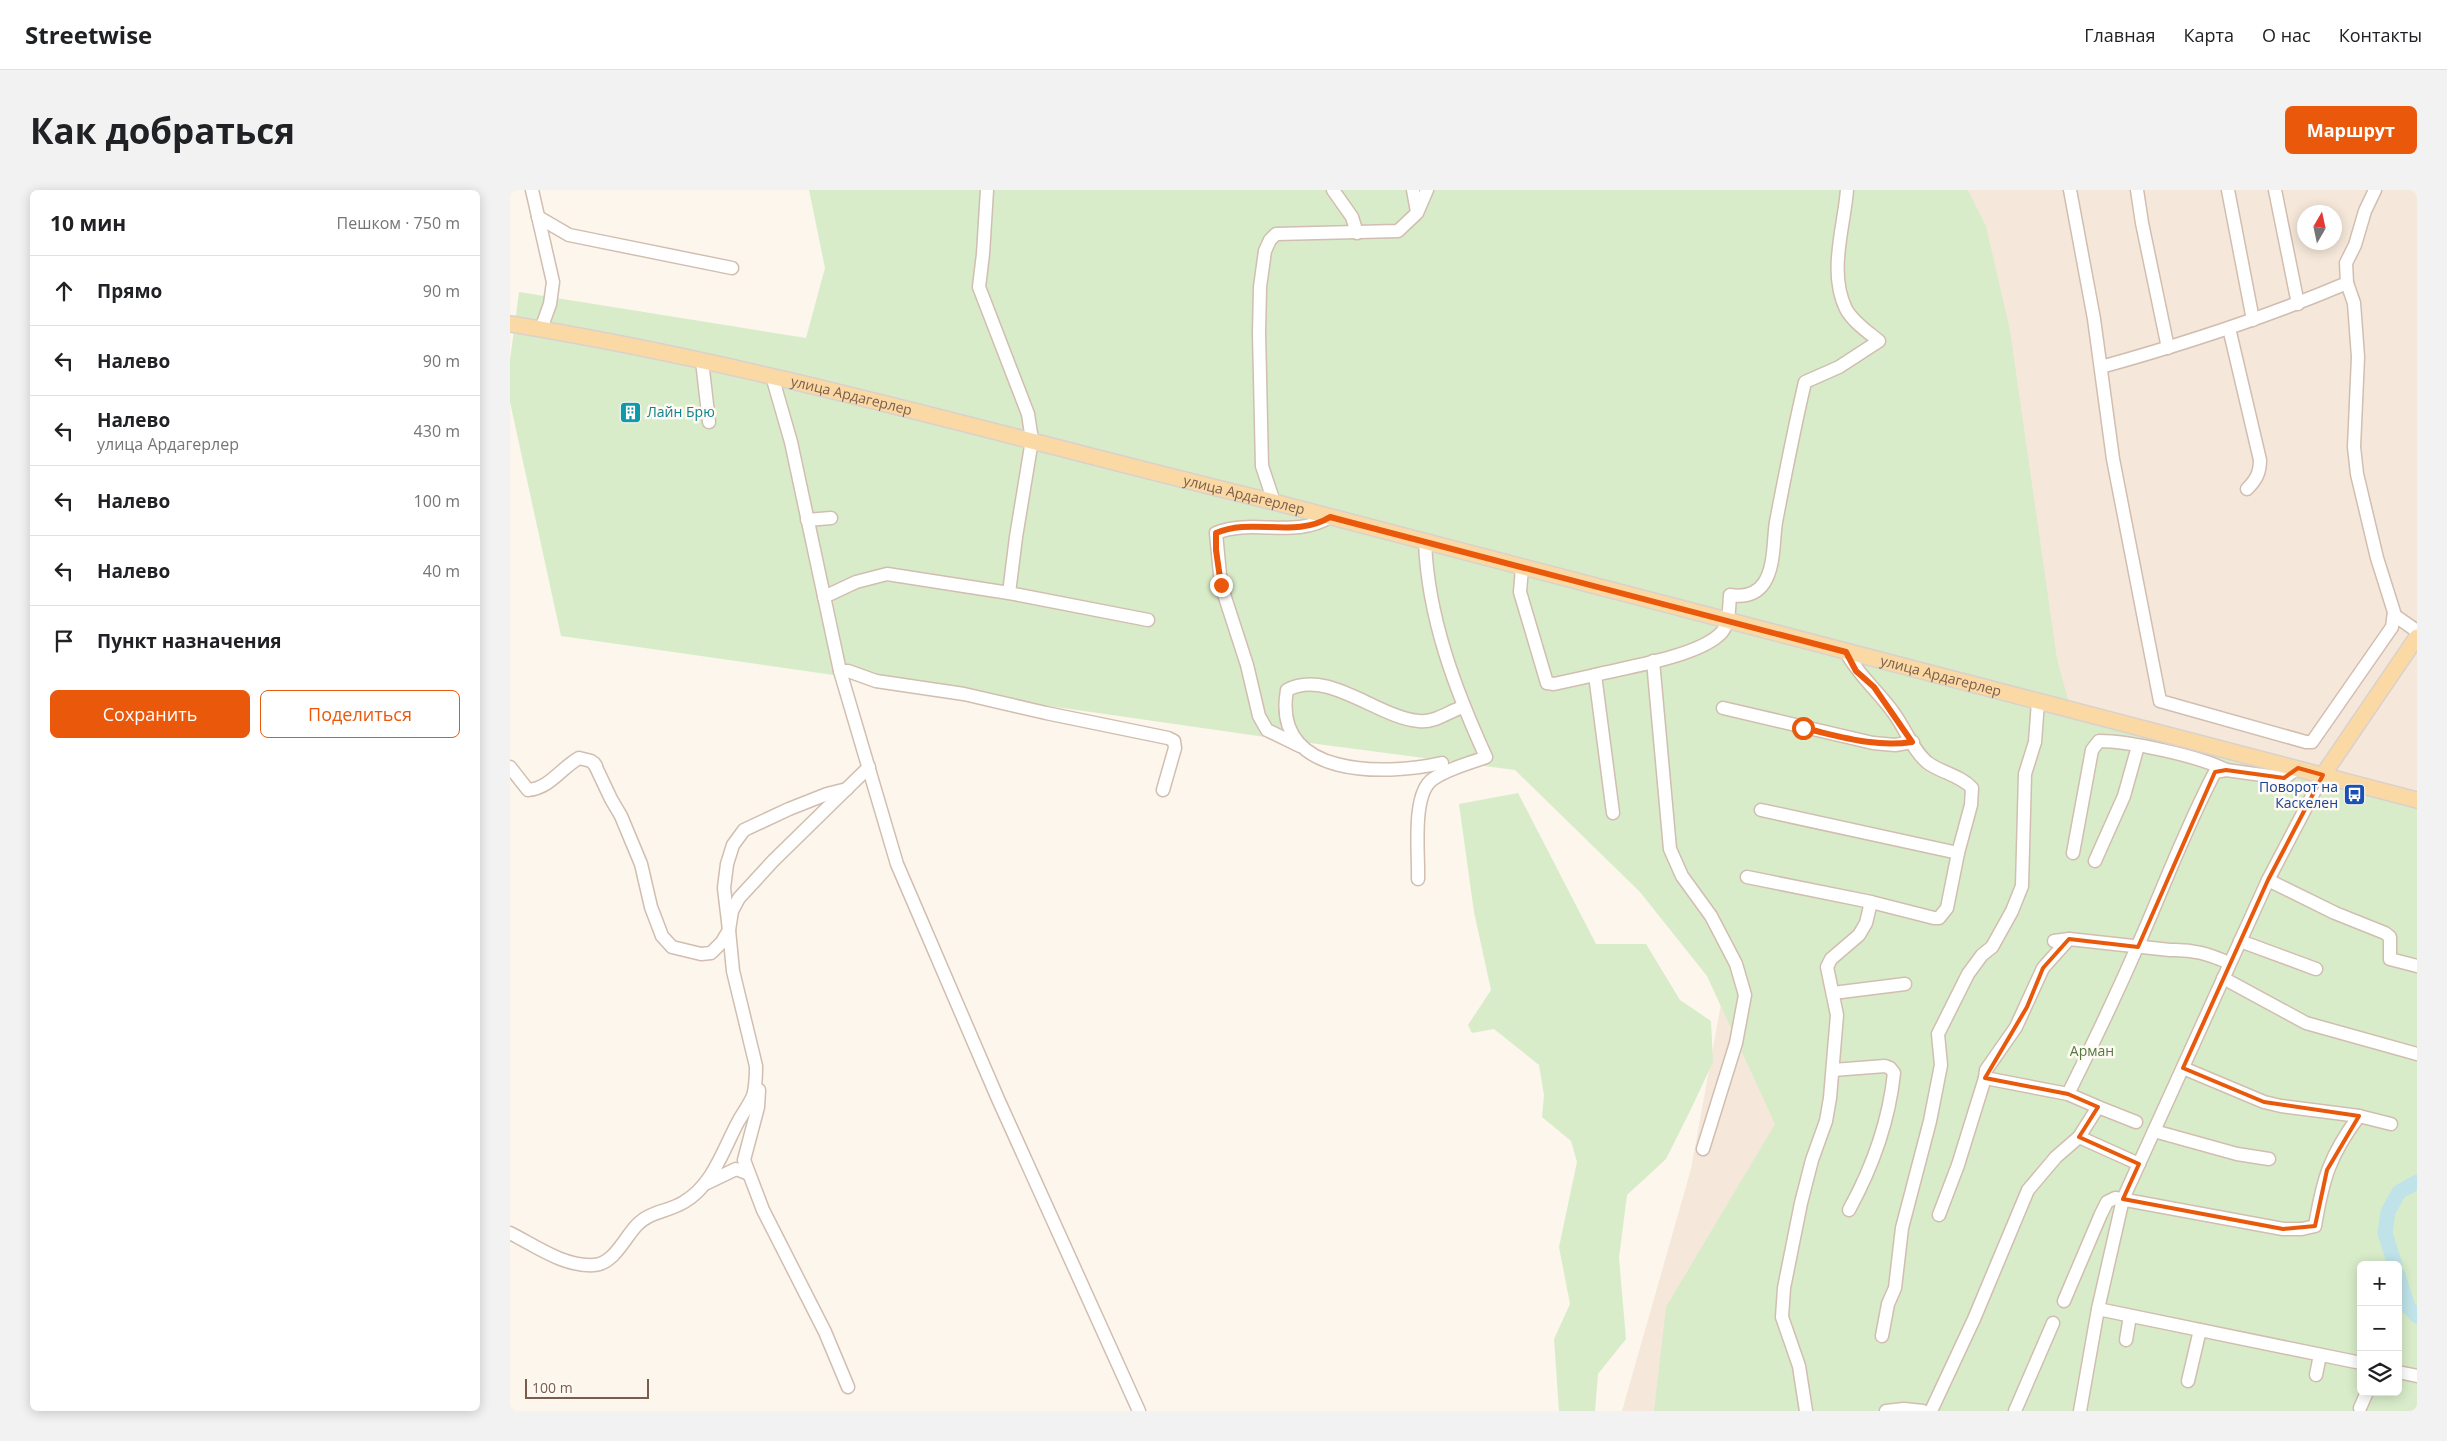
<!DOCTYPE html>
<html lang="ru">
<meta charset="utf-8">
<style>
:root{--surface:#fff;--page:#f2f2f2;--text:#202124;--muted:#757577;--line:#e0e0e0;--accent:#ea580c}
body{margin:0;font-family:"Open Sans",sans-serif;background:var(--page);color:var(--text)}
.controls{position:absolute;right:15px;bottom:15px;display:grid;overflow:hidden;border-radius:8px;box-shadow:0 2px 12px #0003}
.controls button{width:45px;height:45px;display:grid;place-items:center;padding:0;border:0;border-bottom:1px solid var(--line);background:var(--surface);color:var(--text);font:25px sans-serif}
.compass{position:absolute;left:1787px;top:15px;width:45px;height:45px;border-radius:50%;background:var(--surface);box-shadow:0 2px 12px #0003;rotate:9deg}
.scale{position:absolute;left:15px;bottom:12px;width:124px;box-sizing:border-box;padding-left:5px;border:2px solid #7a5c4d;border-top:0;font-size:14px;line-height:18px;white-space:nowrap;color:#7a5c4d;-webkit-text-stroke:4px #fffaf3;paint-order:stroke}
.stop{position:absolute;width:15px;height:15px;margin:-11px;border:4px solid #ea580c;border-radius:50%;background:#fff}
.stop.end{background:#ea580c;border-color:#fff;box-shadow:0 1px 5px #0008}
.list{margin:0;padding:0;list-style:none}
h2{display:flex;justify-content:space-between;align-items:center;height:65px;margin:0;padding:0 20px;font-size:21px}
h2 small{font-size:16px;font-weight:400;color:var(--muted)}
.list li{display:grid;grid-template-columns:32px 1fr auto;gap:15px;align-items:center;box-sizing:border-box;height:70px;padding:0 20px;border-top:1px solid var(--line)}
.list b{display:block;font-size:19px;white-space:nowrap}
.list p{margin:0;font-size:16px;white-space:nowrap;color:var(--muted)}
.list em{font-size:16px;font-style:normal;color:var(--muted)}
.actions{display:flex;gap:10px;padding:15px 20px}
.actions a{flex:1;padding:11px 0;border:1px solid var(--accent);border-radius:8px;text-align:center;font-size:18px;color:var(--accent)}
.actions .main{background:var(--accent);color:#fff}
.icon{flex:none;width:28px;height:28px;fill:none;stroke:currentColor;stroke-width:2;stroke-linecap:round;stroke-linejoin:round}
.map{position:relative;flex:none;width:1907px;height:1221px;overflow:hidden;border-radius:8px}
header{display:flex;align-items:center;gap:30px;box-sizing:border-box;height:70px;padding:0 25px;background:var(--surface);border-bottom:1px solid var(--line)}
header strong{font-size:24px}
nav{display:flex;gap:28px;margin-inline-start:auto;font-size:18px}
.intro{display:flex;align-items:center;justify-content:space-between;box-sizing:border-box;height:120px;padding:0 30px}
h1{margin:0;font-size:35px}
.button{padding:12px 22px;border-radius:8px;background:var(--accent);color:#fff;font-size:18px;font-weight:700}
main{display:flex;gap:30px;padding:0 30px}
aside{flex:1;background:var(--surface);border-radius:8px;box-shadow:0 2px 12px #0003}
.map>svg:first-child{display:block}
</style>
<header>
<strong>Streetwise</strong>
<nav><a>Главная</a><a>Карта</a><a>О нас</a><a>Контакты</a></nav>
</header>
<div class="intro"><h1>Как добраться</h1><a class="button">Маршрут</a></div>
<main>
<aside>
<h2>10 мин<small>Пешком · 750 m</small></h2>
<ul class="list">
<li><svg class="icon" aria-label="ahead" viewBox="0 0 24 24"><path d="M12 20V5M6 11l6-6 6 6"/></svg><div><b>Прямо</b></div><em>90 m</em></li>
<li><svg class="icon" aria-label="left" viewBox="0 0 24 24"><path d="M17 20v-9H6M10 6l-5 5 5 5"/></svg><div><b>Налево</b></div><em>90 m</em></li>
<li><svg class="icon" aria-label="left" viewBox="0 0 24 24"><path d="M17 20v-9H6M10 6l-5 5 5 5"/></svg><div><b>Налево</b><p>улица Ардагерлер</p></div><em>430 m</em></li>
<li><svg class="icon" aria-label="left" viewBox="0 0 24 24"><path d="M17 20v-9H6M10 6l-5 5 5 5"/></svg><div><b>Налево</b></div><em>100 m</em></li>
<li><svg class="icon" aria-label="left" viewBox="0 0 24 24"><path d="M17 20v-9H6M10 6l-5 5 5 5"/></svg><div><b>Налево</b></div><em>40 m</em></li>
<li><svg class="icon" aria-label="arrive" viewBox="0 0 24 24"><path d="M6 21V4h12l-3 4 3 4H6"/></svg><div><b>Пункт назначения</b></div></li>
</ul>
<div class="actions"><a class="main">Сохранить</a><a>Поделиться</a></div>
</aside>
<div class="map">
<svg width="1907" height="1221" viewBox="0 0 1907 1221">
<rect width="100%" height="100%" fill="#fdf6ec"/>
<path fill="#f5e8da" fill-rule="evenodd" d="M 1458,0 L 1907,0 L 1907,1221 L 1112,1221 L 1181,979 L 1218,775 L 1211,457 ZM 1794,22 L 1824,22 L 1824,52 L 1794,52 ZM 1851,1075 L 1888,1075 L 1888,1202 L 1851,1202 Z"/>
<g fill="#d8ecc9" fill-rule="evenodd">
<path d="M 299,0 L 1458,0 L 1476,36 L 1500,140 L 1547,469 L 1561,520 L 1907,610 L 1907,1221 L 1144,1221 L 1156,1117 L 1265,934 L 1197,786 L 1130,702 L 1005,580 L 755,547 L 51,446 L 0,212 L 0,170 L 9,102 L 296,148 L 315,78 ZM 1851,1075 L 1888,1075 L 1888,1202 L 1851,1202 Z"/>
<polygon points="1008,603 1086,754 1136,754 1170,810 1201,831 1203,872 1182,917 1156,969 1117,1005 1109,1068 1116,1149 1088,1184 1085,1221 1049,1221 1044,1149 1060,1114 1049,1057 1067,972 1061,951 1032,927 1034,905 1029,875 984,839 962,843 958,835 981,800 964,722 949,614"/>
</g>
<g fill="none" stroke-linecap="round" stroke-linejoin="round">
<g stroke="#bfe3e8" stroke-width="15">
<polyline points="1885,1075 1875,1043 1878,1022 1889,1002 1907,992"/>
<polyline points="1888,1085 1898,1117 1907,1126"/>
</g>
<defs>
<g id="minor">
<polyline points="22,0 43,92 40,114 31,139"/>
<polyline points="477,0 473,64 469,97 518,224 522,250 506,347 499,403 638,430"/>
<polyline points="823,0 842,27 847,43"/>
<polyline points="903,0 907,22"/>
<path d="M 1560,0 L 1584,129 L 1603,269 L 1650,511 L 1796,552 L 1802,552 L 1882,437 L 1884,422 L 1867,368 L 1847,284 L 1844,257 L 1848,167 L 1844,113 L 1837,93 C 1757,127 1674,154 1591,177"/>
<polyline points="1627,0 1632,33 1658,158"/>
<polyline points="1718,0 1743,130"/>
<polyline points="1765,0 1788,114"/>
<polyline points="28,27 59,45 222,78"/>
<polyline points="1837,93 1836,73 1845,55 1855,21 1865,0"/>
<path d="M 1719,138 L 1750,270 C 1750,283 1746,290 1737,299"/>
<polyline points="192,171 199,232"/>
<polyline points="262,186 281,252 330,481 387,674 488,909 629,1221"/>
<polyline points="764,312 752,276 749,143 750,97 755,61 760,50 766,44 888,41 907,23 917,0"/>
<polyline points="297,330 321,328"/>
<polyline points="1012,378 1010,402 1037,493 1044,494 1085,485"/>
<polyline points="314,407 346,392 377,384 499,403"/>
<polyline points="1884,425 1907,441"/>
<polyline points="1143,471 1160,659 1172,686 1201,726 1226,774 1235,805 1226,853 1193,959"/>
<polyline points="330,481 338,481 366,491 454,504 536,523 658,548 664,551 665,558 653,600"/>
<polyline points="1213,518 1363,553 1385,555 1403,552"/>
<path d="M 790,556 L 757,540 L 749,526 L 737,475 L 711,395 L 706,343 C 742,328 785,349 820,327"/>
<polyline points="84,573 101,609 111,626 131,674 141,717 152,746 162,757 191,764 201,763 212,752 219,740 214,698 217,674 223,655 234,640 279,619 317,604 337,599"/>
<path d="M 932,573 C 875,586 761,588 777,500 C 818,478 868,528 909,531 C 925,533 939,521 953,517"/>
<path d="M 0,577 L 18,600 C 40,598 50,579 69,568 L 81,571 L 86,576"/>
<path d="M 1251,620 L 1448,663 L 1461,615 L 1462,598 C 1450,585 1432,583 1418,573 C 1403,561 1395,538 1383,522 C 1368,501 1348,485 1336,462"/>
<path d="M 1103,623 L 1085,485 C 1117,477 1191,466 1212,442 C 1220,432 1219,416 1220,405 C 1233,407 1246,405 1254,393 C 1265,376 1263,351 1266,332 C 1275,285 1284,239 1295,192 L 1329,177 L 1369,151 C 1358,142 1343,132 1336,119 C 1318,82 1334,38 1337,0"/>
<path d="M 1563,663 L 1582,560 L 1589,551 C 1618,551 1690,566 1716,580"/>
<polyline points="1585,671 1614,606 1628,556"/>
<polyline points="1237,687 1361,712 1356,733 1349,745 1321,769 1317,777 1327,825 1320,908 1316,931 1302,970 1291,1013 1274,1098 1272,1127 1289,1176 1296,1221"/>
<path d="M 908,689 C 909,665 901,604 923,589 C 939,578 958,574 976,567 C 945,499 918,428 915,352"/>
<polyline points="1758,690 1825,723 1875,743 1880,747 1880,769 1907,776"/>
<polyline points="1361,712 1424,728 1429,728 1437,718 1448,663"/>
<polyline points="1544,751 1559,749"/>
<polyline points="1730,751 1806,779"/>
<polyline points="1713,788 1796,833 1907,864"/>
<polyline points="1323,803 1395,794"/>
<path d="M 1323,880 L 1375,876 L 1380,878 L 1384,883 C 1379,931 1362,978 1339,1020"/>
<path d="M 1475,888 L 1476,880 L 1506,837 L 1533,778 L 1559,749 L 1660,760 C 1682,759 1699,764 1719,773"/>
<polyline points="249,900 248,917 234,970 253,1020 315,1142 338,1197"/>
<polyline points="1558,904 1588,917 1569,947"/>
<polyline points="1588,917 1626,932"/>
<polyline points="1849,926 1881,934"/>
<polyline points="1644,941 1727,964 1759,969"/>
<polyline points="197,993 226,979 239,984"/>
<path d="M 1429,1025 L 1448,975 L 1475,888 L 1558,904 C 1584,852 1609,799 1632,746 C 1656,691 1677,635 1705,582 L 1716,580 L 1774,588 L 1788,578"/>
<path d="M 0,1043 C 26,1056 54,1077 84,1075 C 104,1074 115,1047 127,1035 C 140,1021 158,1022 174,1012 C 203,995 213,960 228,932 C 233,923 239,915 243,906 C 246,896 246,886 246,876 L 223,781 L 219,740 L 222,721 L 229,708 L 263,671 L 359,577"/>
<path d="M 1554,1111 L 1591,1024 L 1597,1012 L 1605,1008 L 1773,1039 L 1792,1039 L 1805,1036 C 1813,988 1820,965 1849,926 L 1771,916 L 1754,912 L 1673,878"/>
<polyline points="1588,1119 1851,1173"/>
<polyline points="1372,1146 1378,1114 1385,1098 1392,1038 1420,931 1431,875 1428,844 1458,784 1472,765 1482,757 1502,721 1512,696 1515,584 1525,552 1528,512"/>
<polyline points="1616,1150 1620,1126"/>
<polyline points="1888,1182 1907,1186"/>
<polyline points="1806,1185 1810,1165"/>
<polyline points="1678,1191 1690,1140"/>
<polyline points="1850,1218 1857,1202"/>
<polyline points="1376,1221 1394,1219 1413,1221"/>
<polyline points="1421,1221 1464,1129 1518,1000 1546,967 1569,947 1629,974"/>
<polyline points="1505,1221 1543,1133"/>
<polyline points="1570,1221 1588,1119 1613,1009 1758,690 1813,585"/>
</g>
<g id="major">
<path id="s1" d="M 0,134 C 259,176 510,251 764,312 L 1907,610"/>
<polyline points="1813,585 1907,447"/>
</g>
</defs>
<use href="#minor" stroke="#d1beb0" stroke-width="15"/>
<use href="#major" stroke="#dad1cd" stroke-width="18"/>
<use href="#minor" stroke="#fff" stroke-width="12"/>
<use href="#major" stroke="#fbd9a5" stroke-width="15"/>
</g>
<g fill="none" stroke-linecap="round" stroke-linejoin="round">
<path stroke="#ea580c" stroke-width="6" d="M 711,395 L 706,360 L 706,343 C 742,327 785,349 820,327 L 1336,462 L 1346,481 L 1364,497 L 1402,552 C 1365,558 1329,546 1293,538"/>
</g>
<path fill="none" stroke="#e8590c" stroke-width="4" stroke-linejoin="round" d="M 1788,578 L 1813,585 L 1758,690 L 1673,878 L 1754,912 L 1849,926 L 1817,980 L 1805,1036 L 1773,1039 L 1613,1009 L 1629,974 L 1569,947 L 1588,917 L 1558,904 L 1475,888 L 1517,817 L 1533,778 L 1559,749 L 1628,757 L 1705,582 L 1716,580 L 1774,588 Z"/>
<defs>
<symbol id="building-square" viewBox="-11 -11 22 22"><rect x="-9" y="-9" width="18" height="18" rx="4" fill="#0f9aa8" stroke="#fffaf3"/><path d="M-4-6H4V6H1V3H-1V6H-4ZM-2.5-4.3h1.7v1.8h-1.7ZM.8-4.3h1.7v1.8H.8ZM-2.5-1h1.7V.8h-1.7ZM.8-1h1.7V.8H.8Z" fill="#fff"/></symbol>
<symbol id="bus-square" viewBox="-11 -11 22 22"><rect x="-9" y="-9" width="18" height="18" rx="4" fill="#1a4fb4" stroke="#fffaf3"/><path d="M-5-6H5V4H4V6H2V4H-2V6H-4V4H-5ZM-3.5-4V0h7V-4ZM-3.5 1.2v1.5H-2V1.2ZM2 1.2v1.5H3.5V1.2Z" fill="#fff"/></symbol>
</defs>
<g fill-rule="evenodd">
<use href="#building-square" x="108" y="210" width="25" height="25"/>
<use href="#bus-square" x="1832" y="592" width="25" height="25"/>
</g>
<g text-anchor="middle" stroke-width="5" stroke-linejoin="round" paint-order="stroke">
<g font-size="14" fill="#7a5c4d" stroke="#fffaf3">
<text dy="5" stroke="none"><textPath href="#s1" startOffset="349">улица Ардагерлер</textPath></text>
<text dy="5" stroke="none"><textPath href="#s1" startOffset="754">улица Ардагерлер</textPath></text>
<text dy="5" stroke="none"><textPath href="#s1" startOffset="1474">улица Ардагерлер</textPath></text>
</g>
<g font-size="14" fill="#0d838f" stroke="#fffaf3" text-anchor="start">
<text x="137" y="227">Лайн Брю</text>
</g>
<g font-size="14" fill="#164399" stroke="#fffaf3" text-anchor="end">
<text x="1828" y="602">Поворот на<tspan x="1828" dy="16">Каскелен</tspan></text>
</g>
<g font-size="14" fill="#537a41" stroke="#fffaf3">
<text x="1582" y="866">Арман</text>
</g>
</g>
</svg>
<div class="controls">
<button>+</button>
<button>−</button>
<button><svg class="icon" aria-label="layers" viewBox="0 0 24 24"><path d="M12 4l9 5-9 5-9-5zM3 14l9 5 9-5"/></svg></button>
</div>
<svg class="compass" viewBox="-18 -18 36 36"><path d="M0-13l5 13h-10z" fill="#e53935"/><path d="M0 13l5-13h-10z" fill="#757577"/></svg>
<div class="scale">100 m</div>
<div class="stop" style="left:1293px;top:538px"></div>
<div class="stop end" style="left:711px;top:395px"></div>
</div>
</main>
